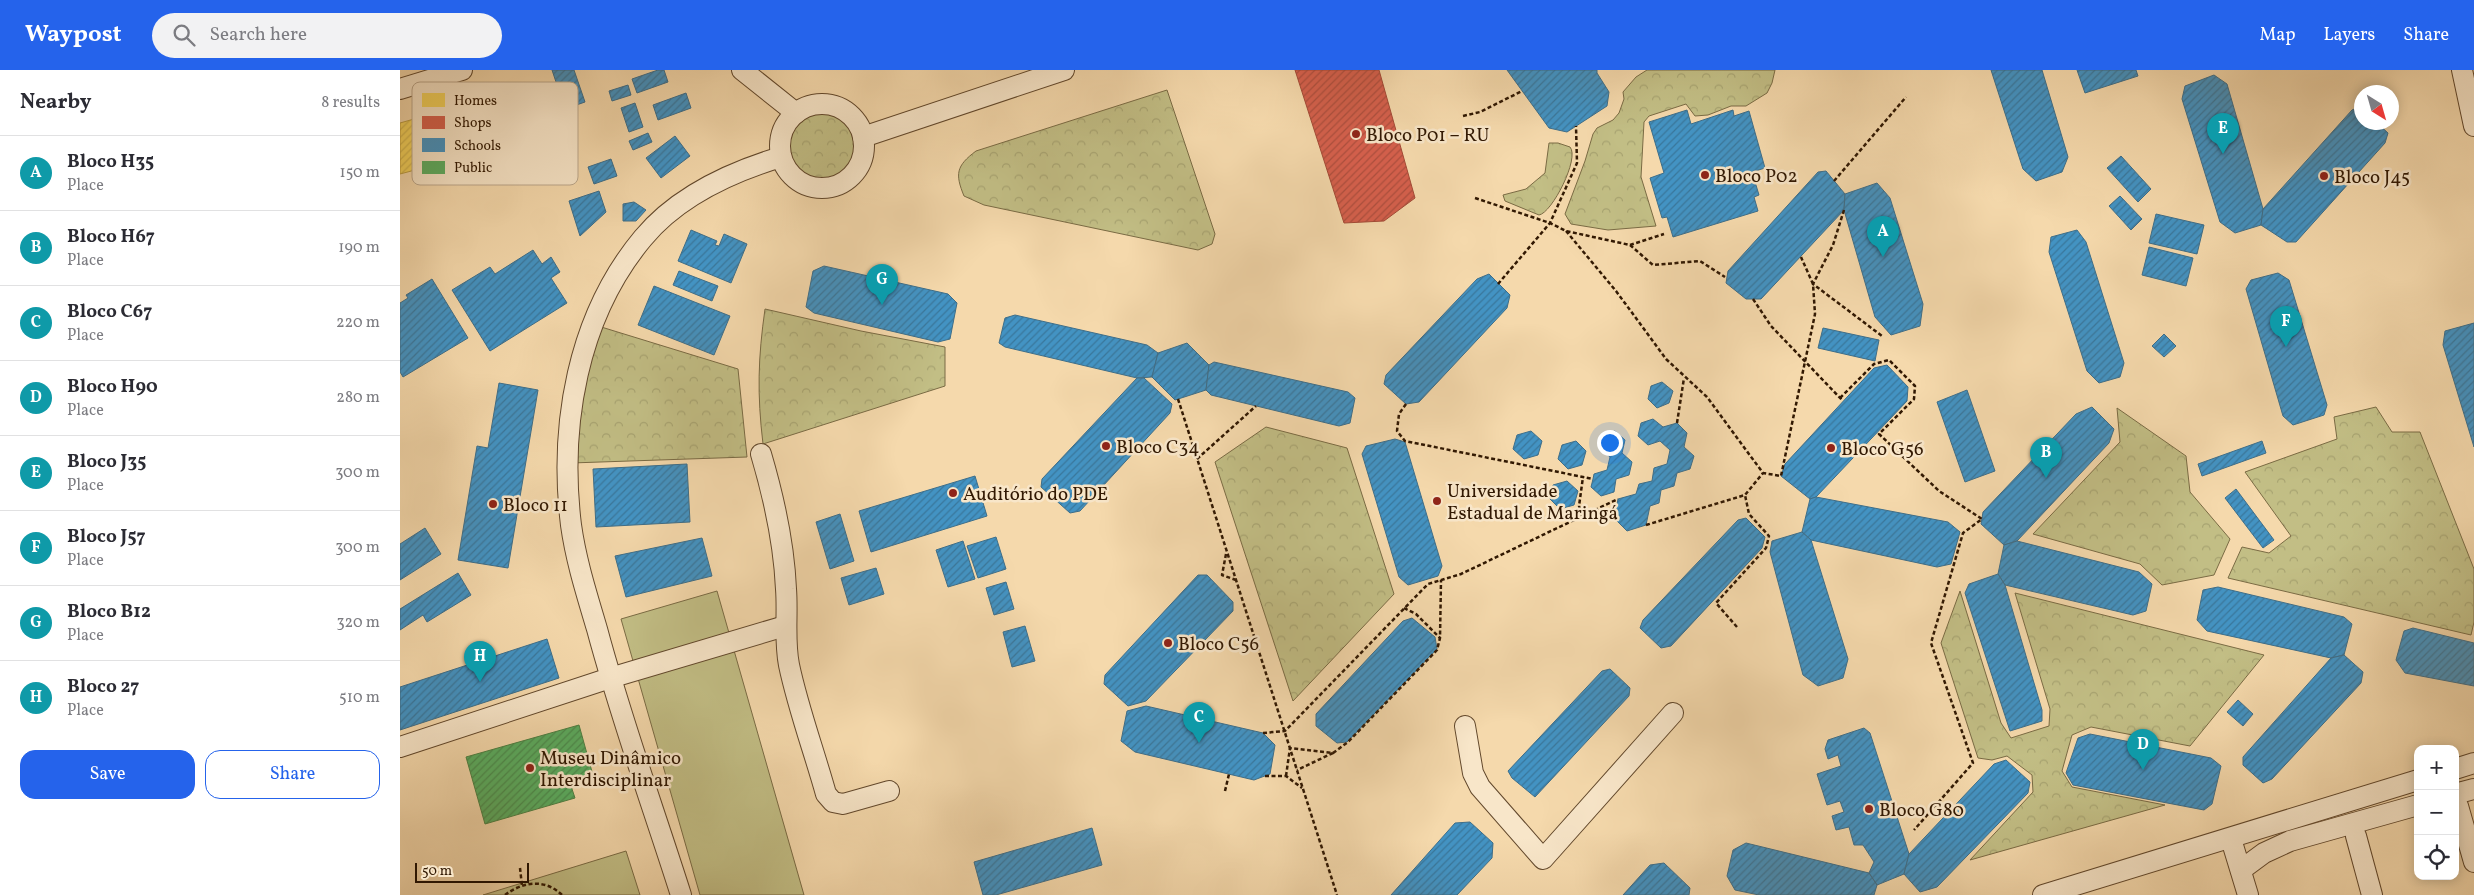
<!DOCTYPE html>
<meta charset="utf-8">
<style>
:root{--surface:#fff;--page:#f2f2f3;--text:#2b2b33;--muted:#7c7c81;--line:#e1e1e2;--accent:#2563eb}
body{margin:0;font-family:Vollkorn,serif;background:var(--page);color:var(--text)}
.controls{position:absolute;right:15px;bottom:15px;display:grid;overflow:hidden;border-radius:10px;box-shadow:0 2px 12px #0003}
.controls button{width:45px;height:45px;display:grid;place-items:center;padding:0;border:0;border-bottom:1px solid var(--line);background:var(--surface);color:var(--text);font:25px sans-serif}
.compass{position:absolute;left:1954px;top:15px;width:45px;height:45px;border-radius:50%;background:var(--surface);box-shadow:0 2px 12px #0003;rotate:143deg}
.scale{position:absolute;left:15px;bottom:12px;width:114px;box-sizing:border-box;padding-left:5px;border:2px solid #311802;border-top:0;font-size:14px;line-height:18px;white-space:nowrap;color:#311802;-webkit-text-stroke:4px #f8e6c9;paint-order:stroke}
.you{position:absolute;left:1209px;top:372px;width:18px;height:18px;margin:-12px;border:4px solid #fff;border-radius:50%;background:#1a73e8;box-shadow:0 0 0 8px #1a73e833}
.badge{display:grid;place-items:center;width:32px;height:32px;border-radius:50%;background:var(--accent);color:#fff;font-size:16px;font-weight:700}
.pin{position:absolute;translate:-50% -41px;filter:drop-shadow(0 1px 2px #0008)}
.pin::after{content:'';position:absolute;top:26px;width:18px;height:15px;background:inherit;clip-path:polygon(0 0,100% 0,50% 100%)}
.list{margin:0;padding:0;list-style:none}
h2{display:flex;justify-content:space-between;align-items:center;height:65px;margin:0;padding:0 20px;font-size:21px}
h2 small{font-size:16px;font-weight:400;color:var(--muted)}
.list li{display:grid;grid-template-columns:32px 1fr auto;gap:15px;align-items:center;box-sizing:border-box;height:75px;padding:0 20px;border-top:1px solid var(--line)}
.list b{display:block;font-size:19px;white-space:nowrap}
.list p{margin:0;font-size:16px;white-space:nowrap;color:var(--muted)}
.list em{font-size:16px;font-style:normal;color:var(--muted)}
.actions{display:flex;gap:10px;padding:15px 20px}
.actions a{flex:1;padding:11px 0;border:1px solid var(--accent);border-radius:15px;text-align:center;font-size:18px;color:var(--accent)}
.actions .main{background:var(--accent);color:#fff}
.icon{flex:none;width:28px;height:28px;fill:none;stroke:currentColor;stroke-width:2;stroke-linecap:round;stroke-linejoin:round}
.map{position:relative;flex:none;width:2074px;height:825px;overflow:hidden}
header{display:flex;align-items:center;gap:30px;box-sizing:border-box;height:70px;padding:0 25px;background:var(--accent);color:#fff}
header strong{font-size:24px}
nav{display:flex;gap:28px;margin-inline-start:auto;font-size:18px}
.search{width:350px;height:45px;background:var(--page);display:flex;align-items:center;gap:12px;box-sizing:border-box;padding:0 18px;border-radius:28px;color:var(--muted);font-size:19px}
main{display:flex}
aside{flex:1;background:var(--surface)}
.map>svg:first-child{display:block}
</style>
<header>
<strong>Waypost</strong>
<div class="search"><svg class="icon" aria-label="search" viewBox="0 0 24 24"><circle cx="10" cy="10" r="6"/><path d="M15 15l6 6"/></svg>Search here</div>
<nav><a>Map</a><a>Layers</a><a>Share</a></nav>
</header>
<main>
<aside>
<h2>Nearby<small>8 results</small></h2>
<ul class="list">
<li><span class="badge" style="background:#0f9aa8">A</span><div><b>Bloco H35</b><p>Place</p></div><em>150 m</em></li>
<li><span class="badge" style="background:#0f9aa8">B</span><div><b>Bloco H67</b><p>Place</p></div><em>190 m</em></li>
<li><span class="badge" style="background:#0f9aa8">C</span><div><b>Bloco C67</b><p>Place</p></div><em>220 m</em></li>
<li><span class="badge" style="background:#0f9aa8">D</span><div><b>Bloco H90</b><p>Place</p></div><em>280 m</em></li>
<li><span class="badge" style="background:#0f9aa8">E</span><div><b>Bloco J35</b><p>Place</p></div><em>300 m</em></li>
<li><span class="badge" style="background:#0f9aa8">F</span><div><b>Bloco J57</b><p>Place</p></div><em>300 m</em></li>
<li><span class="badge" style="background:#0f9aa8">G</span><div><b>Bloco B12</b><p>Place</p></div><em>320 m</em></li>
<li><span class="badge" style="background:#0f9aa8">H</span><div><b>Bloco 27</b><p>Place</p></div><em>510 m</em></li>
</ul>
<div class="actions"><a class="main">Save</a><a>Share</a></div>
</aside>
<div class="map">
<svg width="2074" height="825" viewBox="0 0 2074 825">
<defs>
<pattern id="forest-crowns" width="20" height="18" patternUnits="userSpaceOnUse" patternTransform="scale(1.25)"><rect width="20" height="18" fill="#c2be85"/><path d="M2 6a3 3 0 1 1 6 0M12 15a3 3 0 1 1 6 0" fill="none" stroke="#a7a371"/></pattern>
<pattern id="homes-hatch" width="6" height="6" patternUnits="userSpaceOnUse" patternTransform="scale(1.25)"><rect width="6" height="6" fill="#f6d55c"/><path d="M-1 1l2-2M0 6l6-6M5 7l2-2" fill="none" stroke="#d3b64e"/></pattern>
<pattern id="shops-hatch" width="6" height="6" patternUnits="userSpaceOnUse" patternTransform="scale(1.25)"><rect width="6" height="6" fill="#d6604d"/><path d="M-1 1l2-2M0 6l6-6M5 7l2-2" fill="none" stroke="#ae4e3e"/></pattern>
<pattern id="schools-hatch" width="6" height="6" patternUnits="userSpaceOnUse" patternTransform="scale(1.25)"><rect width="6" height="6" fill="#4393c3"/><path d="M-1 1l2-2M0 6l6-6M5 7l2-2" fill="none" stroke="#39779c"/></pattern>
<pattern id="public-hatch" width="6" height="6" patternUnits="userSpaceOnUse" patternTransform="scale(1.25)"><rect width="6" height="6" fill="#5aae61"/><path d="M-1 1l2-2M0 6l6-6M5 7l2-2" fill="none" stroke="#4b8d4e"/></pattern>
</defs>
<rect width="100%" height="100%" fill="#f5d9ac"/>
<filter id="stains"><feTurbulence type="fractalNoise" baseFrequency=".004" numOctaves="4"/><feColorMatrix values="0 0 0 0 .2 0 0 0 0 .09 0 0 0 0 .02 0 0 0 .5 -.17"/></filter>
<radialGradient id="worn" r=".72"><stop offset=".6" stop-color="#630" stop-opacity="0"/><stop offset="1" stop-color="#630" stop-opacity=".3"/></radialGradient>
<g fill="#c2be85" stroke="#7a6b44">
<polygon points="317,521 404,825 300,825 221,549"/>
<polygon points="226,781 240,825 83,825"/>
</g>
<g fill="url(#forest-crowns)" stroke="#7a6b44">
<polygon points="1247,0 1375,0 1372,13 1367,23 1346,36 1331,36 1308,45 1295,46 1286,34 1249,46 1244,52 1241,107 1256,156 1208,160 1171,154 1165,144 1185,91 1193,64 1197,58 1213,50 1219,43 1224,29 1223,22 1236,7"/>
<path d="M 767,20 L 815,164 L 812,174 L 798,180 L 584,135 L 564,126 C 555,104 556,96 576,81 Z"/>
<circle cx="422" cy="76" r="37"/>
<path d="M 1149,73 L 1158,73 L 1170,77 C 1180,88 1152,143 1139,145 L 1105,131 L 1103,125 L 1126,119 L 1145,103 Z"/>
<path d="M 365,239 L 461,261 L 545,277 L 545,316 L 363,374 C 357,324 358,288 365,239 Z"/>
<polygon points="198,256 338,299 347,387 171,393 172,370"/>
<polygon points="1976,337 1992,362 2020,362 2074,499 2074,552 2071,565 1828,508 1842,477 1869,483 1891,466 1845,402 1937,369 1934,347"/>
<polygon points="1717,338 1786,386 1790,422 1830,469 1814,505 1762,515 1740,494 1633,464 1720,372"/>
<polygon points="866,357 947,378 994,524 893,631 815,392"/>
<polygon points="1560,521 1601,653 1611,668 1649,656 1650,639 1615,523 1864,585 1790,676 1691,657 1672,665 1662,701 1672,717 1765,735 1570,790 1633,722 1632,705 1607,686 1592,690 1578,688 1541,573"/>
</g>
<polygon fill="url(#homes-hatch)" stroke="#bb9c41" points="35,43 49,91 0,104 0,53"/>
<polygon fill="url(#shops-hatch)" stroke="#a44a36" points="895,0 979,0 1015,128 984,151 944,153"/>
<g fill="url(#schools-hatch)" stroke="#3e6e89">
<polygon points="152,0 174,0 185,32 165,39"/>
<polygon points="258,0 264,0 268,12 237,23 232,9"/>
<polygon points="1107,0 1197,0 1197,3 1209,22 1207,36 1167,62 1149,58"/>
<polygon points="1591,0 1642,0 1668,87 1662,102 1636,111 1623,99"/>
<polygon points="1677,0 1736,0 1738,6 1685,23"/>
<polygon points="1814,5 1827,14 1863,139 1861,155 1835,163 1820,152 1782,29 1785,16"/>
<polygon points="228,15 231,25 212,31 209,21"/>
<polygon points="286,23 291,38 258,50 253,35"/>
<polygon points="235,33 243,57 229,62 221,38"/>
<polygon points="1959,37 1962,39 1962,52 1976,52 1988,63 1985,73 1896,172 1887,172 1861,155 1863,139 1952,40"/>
<polygon points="1287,40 1291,54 1333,40 1334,46 1349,41 1365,98 1352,102 1359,125 1354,127 1358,141 1273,167 1267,147 1262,148 1250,108 1264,103 1249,52"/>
<polygon points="248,63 252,72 233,80 229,71"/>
<polygon points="275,66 290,86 261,108 246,88"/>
<polygon points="1721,86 1751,119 1738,132 1707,98"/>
<polygon points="211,89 217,106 194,114 188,97"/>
<polygon points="1426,101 1445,124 1444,140 1361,229 1346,229 1326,213 1328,201 1418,102"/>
<polygon points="1477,113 1490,128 1523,234 1520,256 1491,265 1475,247 1444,140 1445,124"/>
<polygon points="199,121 206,142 180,166 169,131"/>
<polygon points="1720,126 1742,149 1731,160 1709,136"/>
<polygon points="234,132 246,140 236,151 223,151 223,134"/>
<polygon points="1756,144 1804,155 1797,184 1749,173"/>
<polygon points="291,160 317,171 315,175 319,176 324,164 347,174 331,213 278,191"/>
<polygon points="1677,160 1686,172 1724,293 1720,307 1699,313 1687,301 1649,182 1651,167"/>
<polygon points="1749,177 1793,188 1786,216 1742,205"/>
<polygon points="133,180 142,194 151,187 160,202 151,208 167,233 90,281 52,220 90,197 95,204"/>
<polygon points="424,196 548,224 557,233 550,269 538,272 414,243 406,237 413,201"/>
<polygon points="279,201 318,216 312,231 273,215"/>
<polygon points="1878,203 1889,210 1927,335 1924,345 1893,355 1883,346 1846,219 1851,210"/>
<polygon points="1089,204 1110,225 1107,238 1019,332 1006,334 984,314 986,305 1077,209"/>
<polygon points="32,209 68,268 3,307 0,302 0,233 8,228 6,225"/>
<polygon points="254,216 330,246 314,285 238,255"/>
<polygon points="615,245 747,275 758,283 752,307 737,308 605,277 599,273 605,248"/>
<polygon points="2074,253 2074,377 2043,275 2045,261"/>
<polygon points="1423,258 1479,270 1475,291 1418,278"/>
<polygon points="1764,264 1776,276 1764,287 1752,276"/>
<polygon points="787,273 809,295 806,320 775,330 752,307 758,283"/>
<polygon points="814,292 948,322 955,328 950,353 939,356 811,325 806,320 809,295"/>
<polygon points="1487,295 1508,317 1507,331 1416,427 1410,429 1381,406 1385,394 1474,298"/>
<polygon points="737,308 744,308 772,334 770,343 680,441 670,443 641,417 642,409"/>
<polygon points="1262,312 1273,321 1269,333 1257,338 1248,329 1251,316"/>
<polygon points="99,313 138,320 108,498 58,490 77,376 88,378"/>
<polygon points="1567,320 1595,401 1565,412 1537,332"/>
<polygon points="1692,337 1714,359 1709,373 1617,471 1604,475 1581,454 1583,442 1676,344"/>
<polygon points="1253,349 1263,357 1277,353 1287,363 1284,377 1294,386 1290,399 1277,403 1274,416 1261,420 1259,433 1250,436 1246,455 1227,461 1214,448 1218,429 1236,424 1239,414 1252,411 1254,398 1267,394 1270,380 1260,371 1248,375 1238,366 1241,353"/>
<polygon points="1131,361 1142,371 1138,385 1124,389 1113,379 1117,365"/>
<polygon points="1215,361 1225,370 1222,383 1232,392 1229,405 1216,409 1214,422 1201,426 1191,417 1193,409 1194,404 1207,400 1210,387 1200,378 1202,365"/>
<polygon points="995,369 1005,372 1042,496 1038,506 1008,515 999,507 962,384 966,376"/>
<polygon points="1176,371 1186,381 1182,395 1168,399 1158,389 1162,375"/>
<polygon points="1862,371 1866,383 1802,406 1798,394"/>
<polygon points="287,394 290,452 196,457 193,399"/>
<polygon points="575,406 587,446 471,482 459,441"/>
<polygon points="1167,411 1178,421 1174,435 1160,439 1150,429 1153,415"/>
<polygon points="1836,419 1874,470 1863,478 1825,428"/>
<polygon points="1416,427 1548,452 1560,462 1551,494 1537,497 1411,470 1402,462 1410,429"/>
<polygon points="440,444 454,491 430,499 416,452"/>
<polygon points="1346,448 1365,467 1362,478 1271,576 1261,578 1240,558 1243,550 1338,450"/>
<polygon points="25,458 41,484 0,510 0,474"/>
<polygon points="1402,462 1411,470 1448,589 1443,608 1418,616 1403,605 1370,482 1372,471"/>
<polygon points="596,467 606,499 578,508 567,476"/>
<polygon points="302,468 312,506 226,527 215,486"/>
<polygon points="563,471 575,509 548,517 536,480"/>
<polygon points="1617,471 1739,502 1752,514 1746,541 1733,545 1605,515 1598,504 1604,475"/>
<polygon points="476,498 484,524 449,535 441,508"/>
<polygon points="58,503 71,525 27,552 23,545 0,560 0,539"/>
<polygon points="1598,504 1605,515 1642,640 1642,651 1610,661 1565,523 1569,514"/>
<polygon points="798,505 807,505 833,532 833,541 746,631 728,636 704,614 705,605"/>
<polygon points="606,512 614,539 594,545 586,518"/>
<polygon points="1818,517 1944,547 1952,554 1944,585 1931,588 1807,561 1797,550 1803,520"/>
<polygon points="1012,548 1035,567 1037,579 947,672 937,673 916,656 916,644 1003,551"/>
<polygon points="625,556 635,591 612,597 603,562"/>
<polygon points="2013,558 2074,573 2074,616 2005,603 1996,590 2004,561"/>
<polygon points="147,569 159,608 0,660 0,617"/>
<polygon points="1944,585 1963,602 1961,613 1872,709 1863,713 1843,695 1843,687 1931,588"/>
<polygon points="1210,599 1230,618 1229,626 1135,727 1112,708 1108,701 1202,601"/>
<polygon points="1838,630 1853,644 1843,656 1827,642"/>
<polygon points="746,636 863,663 875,675 870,704 854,710 735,682 721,671 727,641"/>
<polygon points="1464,658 1470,663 1509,784 1504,804 1477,815 1469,803 1474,792 1463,775 1454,775 1449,757 1436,760 1432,746 1444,742 1440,731 1427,735 1417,704 1441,696 1438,685 1428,689 1425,679 1428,670"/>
<polygon points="1690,664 1811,688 1821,696 1812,734 1804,740 1673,715 1666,703 1678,668"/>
<polygon points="1606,690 1630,712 1628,723 1537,817 1520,822 1504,804 1509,784 1594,694"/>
<polygon points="1070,752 1093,773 1092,788 1057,825 991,825 1055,753"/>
<polygon points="692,758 702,795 596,825 583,825 574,792"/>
<polygon points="1346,773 1469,803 1477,815 1474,825 1359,825 1335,820 1327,806 1333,780"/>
<polygon points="1264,793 1290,818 1289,825 1223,825 1250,795"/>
</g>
<polygon fill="url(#public-hatch)" stroke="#4e8144" points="179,655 194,709 171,716 175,728 85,754 66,687"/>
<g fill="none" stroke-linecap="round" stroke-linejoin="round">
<defs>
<g id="minor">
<polyline points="342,0 396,43"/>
<polyline points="2062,0 2074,56"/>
<polyline points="0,19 62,0"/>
<circle cx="422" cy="76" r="42"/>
<polyline points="463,67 664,0"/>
<path d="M 361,384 C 374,428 384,473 386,519 C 388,544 384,570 389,595 C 398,638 414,681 426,724 L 433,732 L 443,734 L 489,721"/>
<polyline points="1065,656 1073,703 1080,717 1143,789 1273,643"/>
<polyline points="0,677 210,608 385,556"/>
<polyline points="2055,699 2074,693"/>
<polyline points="2055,724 2074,719"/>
<polyline points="2058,736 2074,792"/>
<polyline points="1956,766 1972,825"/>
<polyline points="1831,769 1848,825"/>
<polyline points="1841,800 1864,783 1890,771 2018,735"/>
<path d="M 281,825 C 253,737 221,649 197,559 C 187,525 176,491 171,455 C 159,356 177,247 243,168 C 277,127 331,102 381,87"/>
<polyline points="1643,825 2018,710"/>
</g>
</defs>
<use href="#minor" stroke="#62482c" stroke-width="22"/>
<g stroke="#311802" stroke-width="2.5" stroke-dasharray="4 2.5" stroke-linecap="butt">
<polyline points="1063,46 1080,42 1122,21"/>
<polyline points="1434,111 1506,27"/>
<polyline points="1075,128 1150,153 1166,161 1230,175 1253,195 1300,191 1325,207"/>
<polyline points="1444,140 1433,175 1413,214 1482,266"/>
<polyline points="1166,161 1216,221 1266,289 1307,327 1363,403 1381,406 1415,244 1413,214 1401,187"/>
<polyline points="1230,175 1264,164"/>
<polyline points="1098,214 1150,153 1177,93 1176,56"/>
<polyline points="1353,229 1371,256 1443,331"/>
<polyline points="1440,328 1474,294 1489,290 1515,316 1514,329 1479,364 1539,421 1582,449 1563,463 1531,573 1573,693 1514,760"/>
<polyline points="778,329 937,825"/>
<polyline points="1006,334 999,344 997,361 1005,371 1193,409"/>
<polyline points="1277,353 1284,308"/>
<polyline points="797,389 856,336"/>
<polyline points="1182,446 1179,436 1183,407"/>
<polyline points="1246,455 1345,425 1363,403"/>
<polyline points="826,484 822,505 836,510"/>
<polyline points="1004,538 1016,544 1040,568"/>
<polyline points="1337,557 1316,533 1366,478 1369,466 1349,444 1345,425"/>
<polyline points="863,663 885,661 1028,514 1061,504 1218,429"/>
<polyline points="933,683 948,672 1037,580 1040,568 1041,510"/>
<polyline points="865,706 886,706 902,718"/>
<polyline points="886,706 890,678 933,683 897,700"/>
<polyline points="825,721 829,704"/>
<polyline points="120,798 122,816"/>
<path d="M 105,825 C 122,812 145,808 162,825"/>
</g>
<use href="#minor" stroke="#f8e6c9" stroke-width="20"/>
</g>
<g fill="#8f2418" stroke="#f8e6c9" stroke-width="2">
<circle cx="956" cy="64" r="5"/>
<circle cx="1305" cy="105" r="5"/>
<circle cx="1924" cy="106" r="5"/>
<circle cx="706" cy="376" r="5"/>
<circle cx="1431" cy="378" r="5"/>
<circle cx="553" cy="423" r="5"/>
<circle cx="1037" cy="431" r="5"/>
<circle cx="93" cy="434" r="5"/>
<circle cx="768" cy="573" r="5"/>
<circle cx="130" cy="698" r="5"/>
<circle cx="1469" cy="739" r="5"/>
</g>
<g text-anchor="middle" stroke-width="5" stroke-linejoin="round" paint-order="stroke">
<g font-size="19" fill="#311802" stroke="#f8e6c9" text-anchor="start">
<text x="966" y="71">Bloco P01 – RU</text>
<text x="1315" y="112">Bloco P02</text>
<text x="1934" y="113">Bloco J45</text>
<text x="716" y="383">Bloco C34</text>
<text x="1441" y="385">Bloco G56</text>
<text x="1047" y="427">Universidade<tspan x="1047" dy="22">Estadual de Maringá</tspan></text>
<text x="563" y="430">Auditório do PDE</text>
<text x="103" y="441">Bloco 11</text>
<text x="778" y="580">Bloco C56</text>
<text x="140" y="694">Museu Dinâmico<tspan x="140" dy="22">Interdisciplinar</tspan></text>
<text x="1479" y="746">Bloco G80</text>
</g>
</g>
<rect x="12" y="12" width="166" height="103" rx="8" fill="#f8e6c9" stroke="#bca88d" stroke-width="1"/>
<rect x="22" y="23" width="23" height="14" fill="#f6d55c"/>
<rect x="22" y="46" width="23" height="13" fill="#d6604d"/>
<rect x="22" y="68" width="23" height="14" fill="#4393c3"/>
<rect x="22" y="91" width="23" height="13" fill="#5aae61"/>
<g font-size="14" fill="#311802">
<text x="54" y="35">Homes</text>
<text x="54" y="57">Shops</text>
<text x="54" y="80">Schools</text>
<text x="54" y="102">Public</text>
</g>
<rect width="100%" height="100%" filter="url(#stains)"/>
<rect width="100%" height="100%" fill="url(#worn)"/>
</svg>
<div class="controls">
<button>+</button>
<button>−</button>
<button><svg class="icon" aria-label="locate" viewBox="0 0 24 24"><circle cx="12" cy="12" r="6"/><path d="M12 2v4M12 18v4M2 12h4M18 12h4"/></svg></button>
</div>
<svg class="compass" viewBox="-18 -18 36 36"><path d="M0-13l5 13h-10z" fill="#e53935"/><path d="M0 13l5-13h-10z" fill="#7c7c81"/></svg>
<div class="scale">50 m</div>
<div class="you"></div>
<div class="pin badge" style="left:1483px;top:187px;background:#0f9aa8">A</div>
<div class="pin badge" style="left:1646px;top:408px;background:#0f9aa8">B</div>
<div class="pin badge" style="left:799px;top:673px;background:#0f9aa8">C</div>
<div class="pin badge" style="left:1743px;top:700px;background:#0f9aa8">D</div>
<div class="pin badge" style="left:1823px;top:84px;background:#0f9aa8">E</div>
<div class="pin badge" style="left:1886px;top:277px;background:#0f9aa8">F</div>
<div class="pin badge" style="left:482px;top:235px;background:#0f9aa8">G</div>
<div class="pin badge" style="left:80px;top:612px;background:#0f9aa8">H</div>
</div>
</main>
